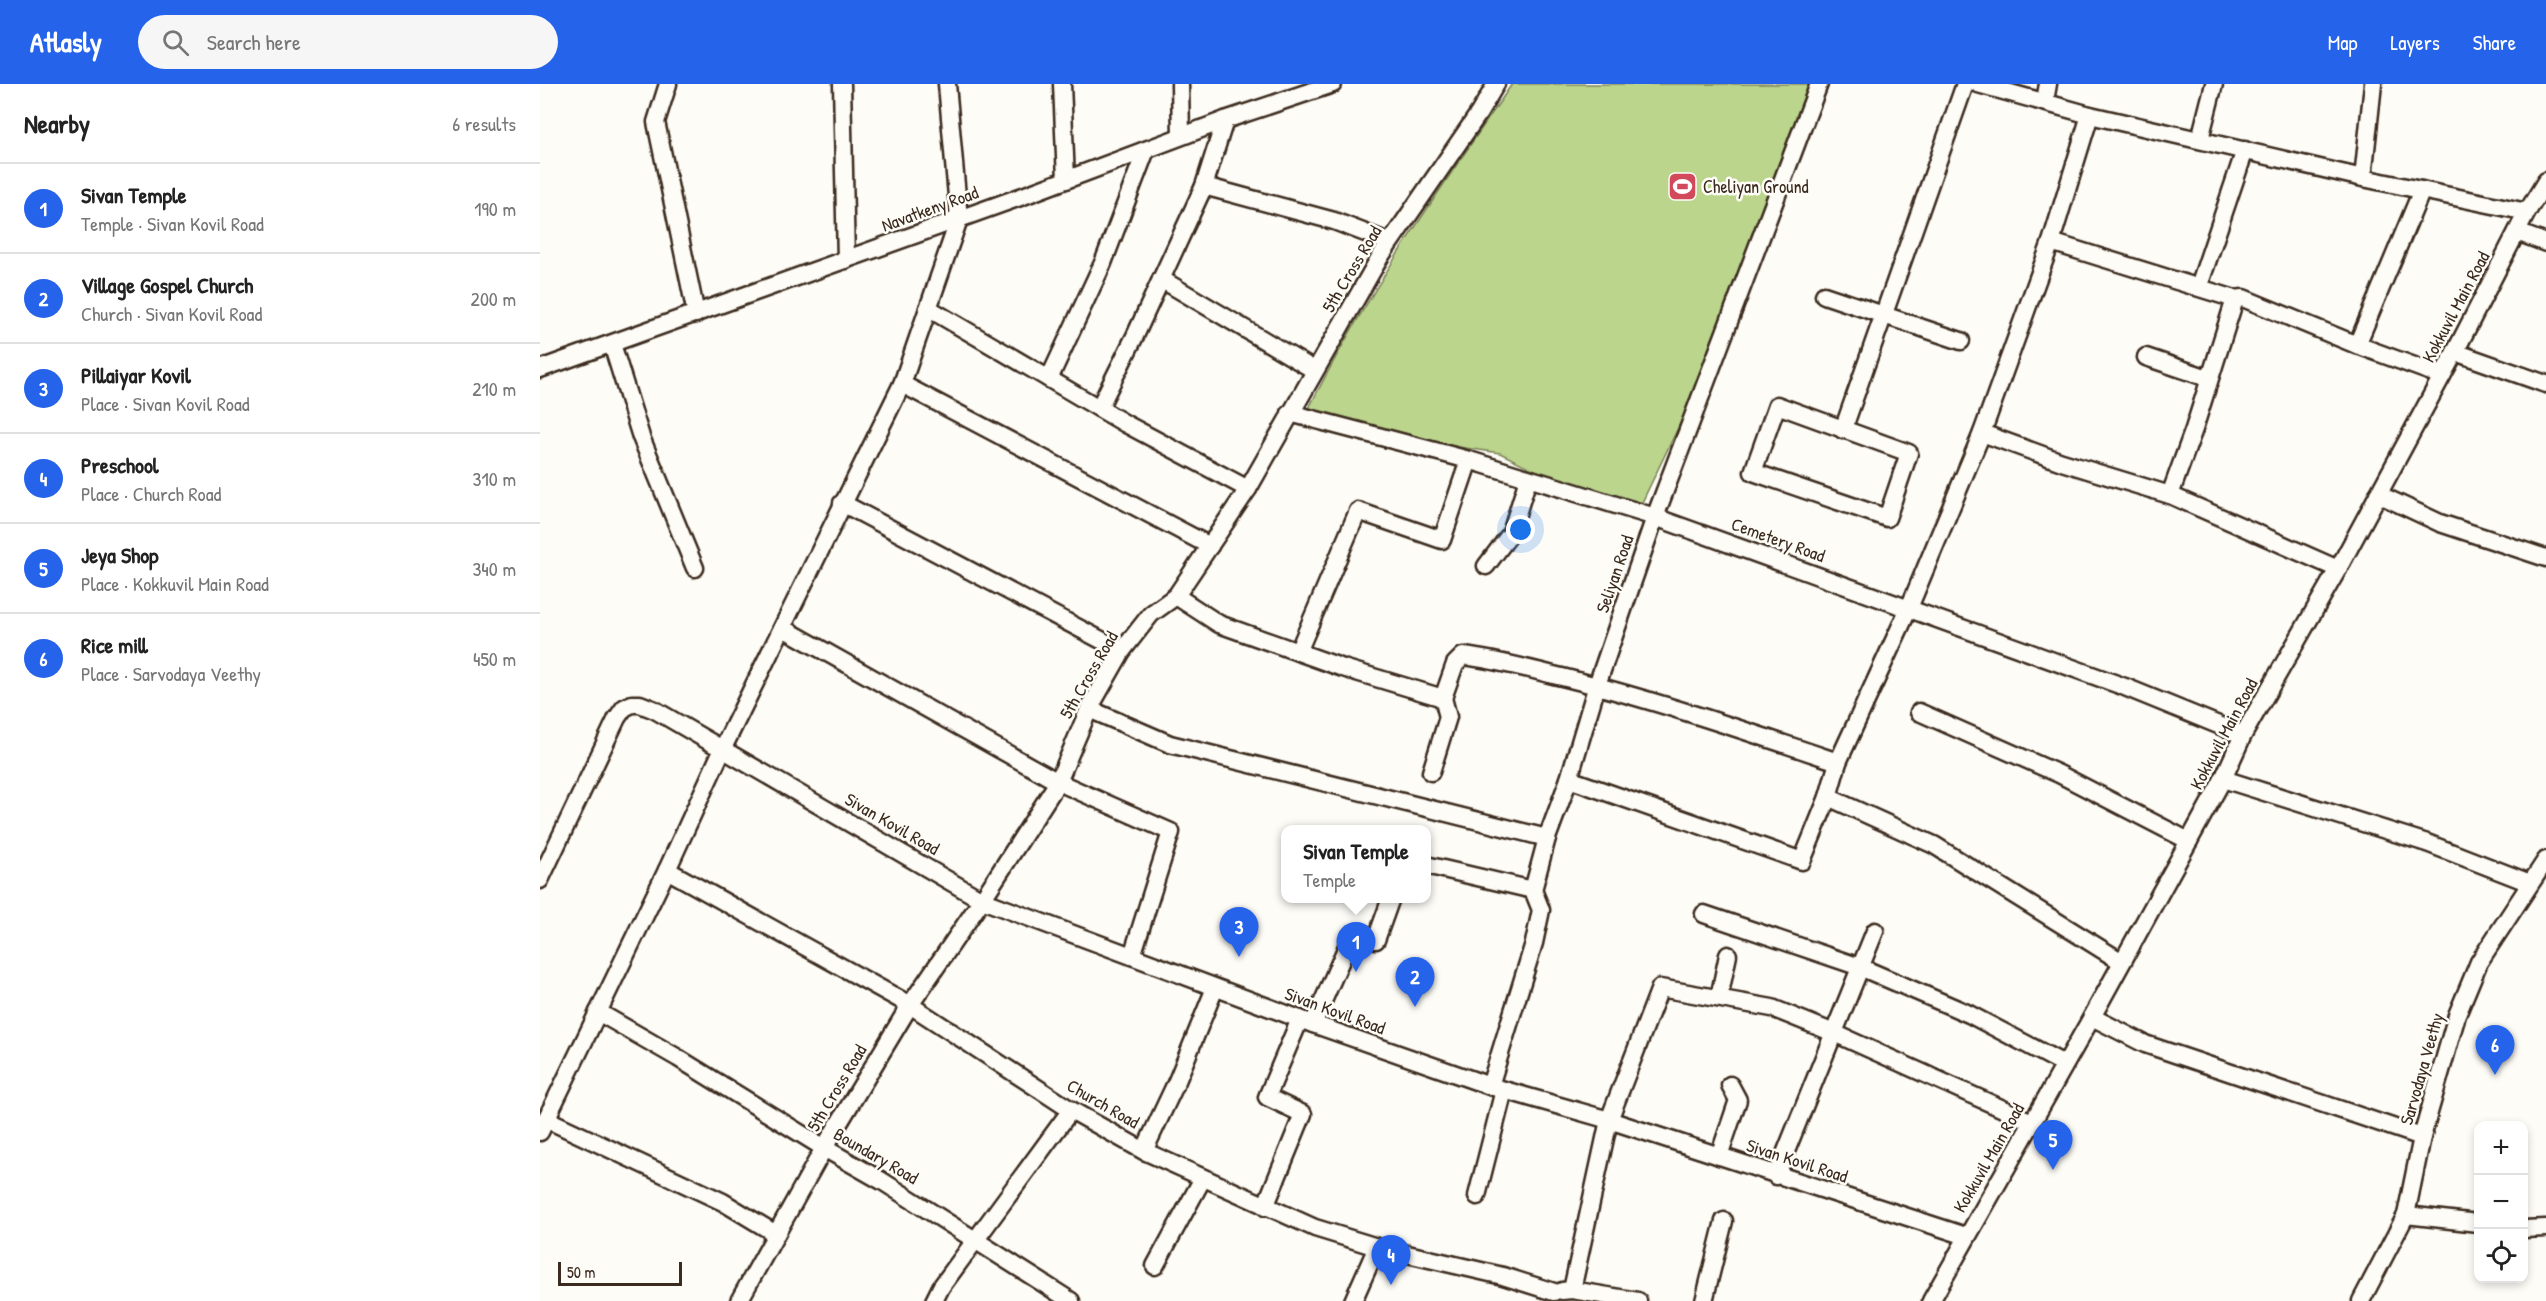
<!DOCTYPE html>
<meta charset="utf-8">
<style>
:root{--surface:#fff;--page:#f6f6f6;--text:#222;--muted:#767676;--line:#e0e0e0;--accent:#2563eb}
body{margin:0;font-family:"Patrick Hand",sans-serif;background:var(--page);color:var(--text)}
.controls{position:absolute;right:18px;bottom:18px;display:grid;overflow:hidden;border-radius:12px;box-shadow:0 3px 9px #0003}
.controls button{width:54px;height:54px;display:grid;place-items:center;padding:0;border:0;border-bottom:2px solid var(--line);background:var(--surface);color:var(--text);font:30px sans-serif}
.scale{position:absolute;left:18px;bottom:15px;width:124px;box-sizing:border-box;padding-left:6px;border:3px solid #3b2a1e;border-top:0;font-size:16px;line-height:21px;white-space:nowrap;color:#3b2a1e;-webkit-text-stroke:4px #fdfcf7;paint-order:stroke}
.you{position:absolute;left:981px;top:446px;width:21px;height:21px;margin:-15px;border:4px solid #fff;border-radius:50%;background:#1a73e8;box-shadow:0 0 0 9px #1a73e833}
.badge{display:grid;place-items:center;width:39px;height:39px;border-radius:50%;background:var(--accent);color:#fff;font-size:20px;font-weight:700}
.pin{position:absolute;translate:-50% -50px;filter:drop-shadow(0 2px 3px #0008)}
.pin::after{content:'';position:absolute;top:32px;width:21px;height:18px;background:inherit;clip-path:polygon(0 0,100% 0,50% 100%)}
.popup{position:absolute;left:741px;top:741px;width:150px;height:78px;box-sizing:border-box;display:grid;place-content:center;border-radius:12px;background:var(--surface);filter:drop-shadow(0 2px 4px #0005);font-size:20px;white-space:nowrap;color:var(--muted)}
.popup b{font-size:22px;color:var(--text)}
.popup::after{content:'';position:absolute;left:50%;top:100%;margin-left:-12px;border:12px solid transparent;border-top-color:var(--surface)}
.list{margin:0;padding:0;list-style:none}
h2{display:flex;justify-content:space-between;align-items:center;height:78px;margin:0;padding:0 24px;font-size:26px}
h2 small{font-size:20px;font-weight:400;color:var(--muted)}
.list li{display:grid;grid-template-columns:39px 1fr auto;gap:18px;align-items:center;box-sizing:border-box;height:90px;padding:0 24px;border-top:2px solid var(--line)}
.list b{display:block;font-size:22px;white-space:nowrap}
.list p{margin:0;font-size:20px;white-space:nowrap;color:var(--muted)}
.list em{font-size:20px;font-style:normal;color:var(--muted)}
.icon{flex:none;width:33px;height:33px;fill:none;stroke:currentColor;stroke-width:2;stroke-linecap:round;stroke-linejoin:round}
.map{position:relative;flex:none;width:2006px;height:1217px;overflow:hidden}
header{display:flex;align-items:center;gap:36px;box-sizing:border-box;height:84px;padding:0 30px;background:var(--accent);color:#fff}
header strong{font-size:28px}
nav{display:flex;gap:33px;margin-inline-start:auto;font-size:21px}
.search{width:420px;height:54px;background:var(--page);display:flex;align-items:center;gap:15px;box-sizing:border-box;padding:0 21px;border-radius:33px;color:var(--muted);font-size:22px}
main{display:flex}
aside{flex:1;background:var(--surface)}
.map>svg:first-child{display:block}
</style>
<header>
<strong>Atlasly</strong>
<div class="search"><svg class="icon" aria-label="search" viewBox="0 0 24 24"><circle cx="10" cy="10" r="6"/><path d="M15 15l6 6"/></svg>Search here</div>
<nav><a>Map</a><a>Layers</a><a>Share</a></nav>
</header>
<main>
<aside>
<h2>Nearby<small>6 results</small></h2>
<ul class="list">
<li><span class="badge">1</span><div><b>Sivan Temple</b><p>Temple · Sivan Kovil Road</p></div><em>190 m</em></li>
<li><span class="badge">2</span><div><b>Village Gospel Church</b><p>Church · Sivan Kovil Road</p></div><em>200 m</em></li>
<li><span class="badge">3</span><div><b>Pillaiyar Kovil</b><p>Place · Sivan Kovil Road</p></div><em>210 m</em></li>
<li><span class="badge">4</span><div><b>Preschool</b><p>Place · Church Road</p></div><em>310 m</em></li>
<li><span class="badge">5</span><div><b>Jeya Shop</b><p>Place · Kokkuvil Main Road</p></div><em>340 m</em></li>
<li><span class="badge">6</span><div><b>Rice mill</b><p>Place · Sarvodaya Veethy</p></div><em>450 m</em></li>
</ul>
</aside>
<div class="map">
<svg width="2006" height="1217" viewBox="0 0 2006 1217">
<rect width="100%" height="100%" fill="#fdfcf7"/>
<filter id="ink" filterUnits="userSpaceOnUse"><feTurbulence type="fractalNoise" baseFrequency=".0167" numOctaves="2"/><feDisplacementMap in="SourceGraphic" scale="12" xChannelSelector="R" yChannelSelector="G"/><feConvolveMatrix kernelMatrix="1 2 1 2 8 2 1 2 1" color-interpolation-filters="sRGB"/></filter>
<g filter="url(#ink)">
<path fill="#bbd58d" stroke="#7b8056" stroke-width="1.5" d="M 972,0 L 1271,0 L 1205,205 L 1094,435 L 960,369 L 856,354 L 767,328 C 826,210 898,108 972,0 Z"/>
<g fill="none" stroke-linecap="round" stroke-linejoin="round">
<defs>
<g id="minor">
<polyline points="128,0 116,38 156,230"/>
<polyline points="302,0 306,176"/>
<polyline points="522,0 526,96"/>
<polyline points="640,0 641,52"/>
<polyline points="1438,0 1550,31 1823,94 1987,128"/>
<polyline points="1505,17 1508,0"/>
<polyline points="1660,55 1674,0"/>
<polyline points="1823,94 1833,0"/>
<polyline points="664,102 794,137 849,158"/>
<polyline points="1977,148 2006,159"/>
<polyline points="1511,158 1695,215 1703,214 1817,261 1902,292"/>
<polyline points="621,195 774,286"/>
<polyline points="1659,202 1705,66"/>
<polyline points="1284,211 1421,257"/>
<polyline points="388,224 586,340 708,405"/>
<polyline points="72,260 101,353 155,484"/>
<polyline points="1817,261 1882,106"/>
<polyline points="1915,268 2006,300"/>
<polyline points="1606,273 1668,294"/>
<polyline points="0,285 483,112 685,36 793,0"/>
<polyline points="509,295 563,179 606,66"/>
<polyline points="362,300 670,462"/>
<polygon points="1237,321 1369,369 1347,434 1213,388"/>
<polyline points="559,324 595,252 664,102 685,36"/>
<polyline points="750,329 929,376 1115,433 1585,603 1703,651"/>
<polyline points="1303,346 1425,0"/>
<polyline points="1442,349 1522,378 1630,411 1798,485"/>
<polyline points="1838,410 1900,439 2006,474"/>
<polyline points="1630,411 1654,345 1695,215"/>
<polyline points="302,419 582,567"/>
<polyline points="946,482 971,449 988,395"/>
<path d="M 636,512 L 679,540 L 803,584 L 903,614 L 915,580 L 923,572 C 957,576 989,585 1022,593 C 1115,616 1206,647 1298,678"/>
<polyline points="243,544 518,698 631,748 592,872"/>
<polyline points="758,568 818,427 902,456 929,376"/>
<polyline points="549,625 630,660 1007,754"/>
<polyline points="1379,628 1519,690 1649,757"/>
<polyline points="891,688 908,633 903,614"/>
<polyline points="1029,695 1262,777 1288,713 1298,678 1369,524 1442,349 1511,158 1550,31"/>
<polyline points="1683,695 1887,759 1990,799"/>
<polyline points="1288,713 1394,761 1582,878"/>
<polyline points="886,781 993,806"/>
<polyline points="127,786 370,921 531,1026 604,1067 775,1144 837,1163 963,1192 1014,1208"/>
<polyline points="0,796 77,634 84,624 92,620 100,620 115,626 442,816 773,940 950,1002 1069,1036 1426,1152"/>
<polyline points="1164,830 1320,883 1429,930 1524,980"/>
<polyline points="1179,914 1188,871"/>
<polyline points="58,928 138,974 284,1064 342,1097 531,1217"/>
<polyline points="1552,933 1605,960 1882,1053"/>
<polyline points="773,940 812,851 836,856 851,814"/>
<polyline points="950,1002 994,859 1001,826 993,806 1007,754 1029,695 1057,601 1115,433 1279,0"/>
<polyline points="6,1035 183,1118 236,1150"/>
<polyline points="0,1048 127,786 183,664 362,300 419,135 407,0"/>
<polyline points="604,1067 637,997 675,904"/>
<polyline points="1179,1072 1198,1016 1190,1001"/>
<polyline points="1236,1092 1335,847"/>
<polyline points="937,1112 964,1006"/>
<polyline points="725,1123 763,1030 727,1013 760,935"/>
<polyline points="1866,1131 1938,1139"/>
<polyline points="1984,1145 2006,1144"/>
<polyline points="615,1182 663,1094"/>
<polyline points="1032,1206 1069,1036 1120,904 1232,924 1294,949 1492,1038"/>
<polyline points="1022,1207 1032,1206 1098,1217"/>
<polyline points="199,1217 284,1064 370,921 442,816 518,698 549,625 582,567 611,530 636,512 708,405 840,173 939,29 956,0"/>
<polyline points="394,1217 401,1203 531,1026"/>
<polyline points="813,1217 837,1163"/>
<polyline points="1164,1217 1184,1137"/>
<polyline points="1391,1217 1552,933 1683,695 1703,651 1798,485 1915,268 1987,128 2006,97"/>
<polyline points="1821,1217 1866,1131 1882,1053 1917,931 1939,878 2006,776"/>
</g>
</defs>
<use href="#minor" stroke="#3b2a1e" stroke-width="21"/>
<use href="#minor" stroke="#fdfcf7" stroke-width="16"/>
</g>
</g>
<defs>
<symbol id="stadium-square" viewBox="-11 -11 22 22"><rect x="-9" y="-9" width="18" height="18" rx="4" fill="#d1495b" stroke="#fdfcf7"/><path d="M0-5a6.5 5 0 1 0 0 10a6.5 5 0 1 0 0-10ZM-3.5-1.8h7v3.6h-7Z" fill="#fff"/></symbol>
</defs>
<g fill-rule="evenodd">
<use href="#stadium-square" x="1126" y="86" width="33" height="33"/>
</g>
<g text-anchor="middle" stroke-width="5" stroke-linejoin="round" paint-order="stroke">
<g font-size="18" fill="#3b2a1e" stroke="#fdfcf7" text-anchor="start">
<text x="1163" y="109">Cheliyan Ground</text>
</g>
<g font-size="18" fill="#3b2a1e" stroke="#fdfcf7">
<text transform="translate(390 125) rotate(-20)" y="6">Navatkeny Road</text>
<text transform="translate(812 185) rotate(-59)" y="6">5th Cross Road</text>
<text transform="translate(1916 223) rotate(-62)" y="6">Kokkuvil Main Road</text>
<text transform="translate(1238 456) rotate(20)" y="6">Cemetery Road</text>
<text transform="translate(1075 490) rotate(-71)" y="6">Seliyan Road</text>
<text transform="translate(549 591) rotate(-60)" y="6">5th Cross Road</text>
<text transform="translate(1684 650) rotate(-62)" y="6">Kokkuvil Main Road</text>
<text transform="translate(352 740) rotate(30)" y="6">Sivan Kovil Road</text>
<text transform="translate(795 927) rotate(20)" y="6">Sivan Kovil Road</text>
<text transform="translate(1882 985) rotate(-74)" y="6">Sarvodaya Veethy</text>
<text transform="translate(297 1004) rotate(-59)" y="6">5th Cross Road</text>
<text transform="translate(563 1020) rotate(30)" y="6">Church Road</text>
<text transform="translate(336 1072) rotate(30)" y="6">Boundary Road</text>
<text transform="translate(1449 1074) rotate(-60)" y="6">Kokkuvil Main Road</text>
<text transform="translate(1257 1077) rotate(18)" y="6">Sivan Kovil Road</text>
</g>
</g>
</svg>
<div class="controls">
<button>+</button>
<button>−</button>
<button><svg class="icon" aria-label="locate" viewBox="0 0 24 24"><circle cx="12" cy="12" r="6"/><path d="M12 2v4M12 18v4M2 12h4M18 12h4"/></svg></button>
</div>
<div class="scale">50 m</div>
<div class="you"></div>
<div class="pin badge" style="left:816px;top:888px">1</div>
<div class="popup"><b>Sivan Temple</b>Temple</div>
<div class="pin badge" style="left:875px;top:923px">2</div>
<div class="pin badge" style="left:699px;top:873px">3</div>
<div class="pin badge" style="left:851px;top:1201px">4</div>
<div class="pin badge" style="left:1513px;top:1086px">5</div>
<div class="pin badge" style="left:1955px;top:991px">6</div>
</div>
</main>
